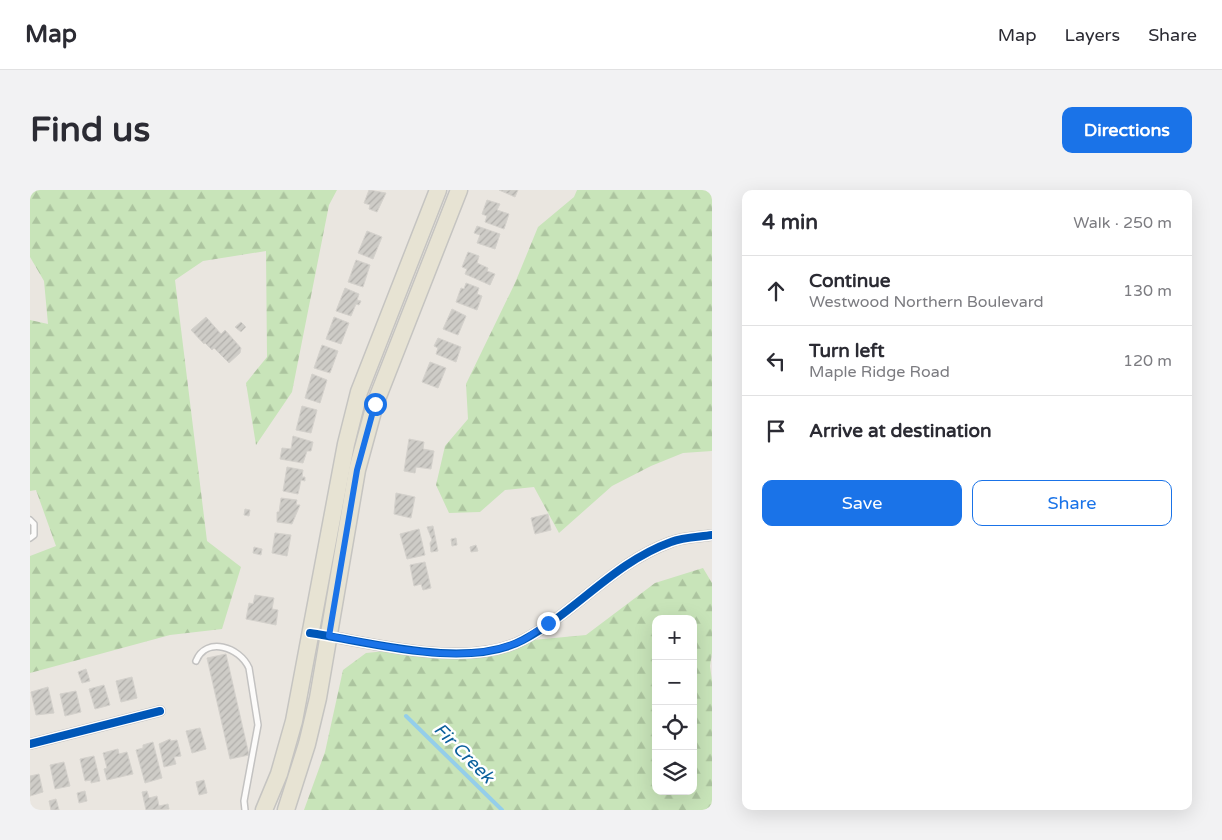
<!DOCTYPE html>
<meta charset="utf-8">
<style>
:root{--surface:#fff;--page:#f2f2f3;--text:#2b2b33;--muted:#7c7c81;--line:#e1e1e2;--accent:#1a73e8}
body{margin:0;font-family:"Varela Round",sans-serif;background:var(--page);color:var(--text)}
.controls{position:absolute;right:15px;bottom:15px;display:grid;overflow:hidden;border-radius:10px;box-shadow:0 5px 20px #0002}
.controls button{width:45px;height:45px;display:grid;place-items:center;padding:0;border:0;border-bottom:1px solid var(--line);background:var(--surface);color:var(--text);font:25px sans-serif}
.stop{position:absolute;width:15px;height:15px;margin:-11px;border:4px solid #1a73e8;border-radius:50%;background:#fff}
.stop.end{background:#1a73e8;border-color:#fff;box-shadow:0 1px 5px #0008}
.list{margin:0;padding:0;list-style:none}
h2{display:flex;justify-content:space-between;align-items:center;height:65px;margin:0;padding:0 20px;font-size:21px}
h2 small{font-size:16px;font-weight:400;color:var(--muted)}
.list li{display:grid;grid-template-columns:32px 1fr auto;gap:15px;align-items:center;box-sizing:border-box;height:70px;padding:0 20px;border-top:1px solid var(--line)}
.list b{display:block;font-size:19px;white-space:nowrap}
.list p{margin:0;font-size:16px;white-space:nowrap;color:var(--muted)}
.list em{font-size:16px;font-style:normal;color:var(--muted)}
.actions{display:flex;gap:10px;padding:15px 20px}
.actions a{flex:1;padding:11px 0;border:1px solid var(--accent);border-radius:10px;text-align:center;font-size:18px;color:var(--accent)}
.actions .main{background:var(--accent);color:#fff}
.icon{flex:none;width:28px;height:28px;fill:none;stroke:currentColor;stroke-width:2;stroke-linecap:round;stroke-linejoin:round}
.map{position:relative;flex:none;width:682px;height:620px;overflow:hidden;border-radius:10px}
header{display:flex;align-items:center;gap:30px;box-sizing:border-box;height:70px;padding:0 25px;background:var(--surface);border-bottom:1px solid var(--line)}
header strong{font-size:24px}
nav{display:flex;gap:28px;margin-inline-start:auto;font-size:18px}
.intro{display:flex;align-items:center;justify-content:space-between;box-sizing:border-box;height:120px;padding:0 30px}
h1{margin:0;font-size:35px}
.button{padding:12px 22px;border-radius:10px;background:var(--accent);color:#fff;font-size:18px;font-weight:700}
main{display:flex;gap:30px;padding:0 30px}
aside{flex:1;background:var(--surface);border-radius:10px;box-shadow:0 5px 20px #0002}
.map>svg:first-child{display:block}
</style>
<header>
<strong>Map</strong>
<nav><a>Map</a><a>Layers</a><a>Share</a></nav>
</header>
<div class="intro"><h1>Find us</h1><a class="button">Directions</a></div>
<main>
<div class="map">
<svg width="682" height="620" viewBox="0 0 682 620">
<defs>
<pattern id="forest-firs" width="22" height="20" patternUnits="userSpaceOnUse" patternTransform="scale(1.25)"><rect width="22" height="20" fill="#c8e4b9"/><path d="M5 1l3.5 6h-7zM16 11l3.5 6h-7z" fill="#acc49f"/></pattern>
<pattern id="building-hatch" width="6" height="6" patternUnits="userSpaceOnUse" patternTransform="scale(1.25)"><rect width="6" height="6" fill="#ceccc7"/><path d="M-1 1l2-2M0 6l6-6M5 7l2-2" fill="none" stroke="#b1afab"/></pattern>
</defs>
<rect width="100%" height="100%" fill="#eae6e0"/>
<g fill="url(#forest-firs)" fill-rule="evenodd">
<polygon points="0,0 307,0 299,15 262,202 226,255 216,193 237,167 236,61 173,71 145,90 177,351 211,377 192,439 140,445 0,483 0,366 26,356 6,300 0,301 0,130 18,134 14,91 0,67"/>
<polygon points="547,0 682,0 682,261 653,263 621,276 582,296 529,343 504,297 475,300 450,322 419,323 406,295 415,256 438,229 436,194 485,93 508,37 544,7"/>
<path d="M 673,378 L 682,393 L 682,463 L 680,476 L 682,491 L 682,620 L 274,620 L 295,562 L 313,480 L 336,463 L 375,459 L 420,464 L 492,451 L 556,445 L 625,393 ZM 626,429 L 663,429 L 663,601 L 626,601 Z"/>
</g>
<g fill="none" stroke-linecap="round" stroke-linejoin="round">
<polyline stroke="#94ceea" stroke-width="4" points="376,526 472,620"/>
</g>
<g fill="url(#building-hatch)" stroke="#d4d1cc">
<polygon points="339,0 356,3 347,22 339,19 340,15 334,13"/>
<polygon points="469,0 488,0 485,7"/>
<polygon points="457,10 470,14 467,20 479,24 474,39 455,32 457,26 452,24"/>
<polygon points="447,36 470,44 465,59 447,53 450,45 444,43"/>
<polygon points="337,41 352,47 343,69 328,63"/>
<polygon points="438,62 449,66 447,73 458,78 457,81 465,84 460,95 435,84 437,79 432,77"/>
<polygon points="326,70 340,75 333,97 318,92"/>
<polygon points="436,93 449,98 447,104 452,106 447,120 426,112 431,98 434,99"/>
<polygon points="315,98 329,104 327,110 331,111 329,115 326,114 321,126 306,121"/>
<polygon points="422,119 436,126 428,145 413,139"/>
<polygon points="176,127 191,144 195,140 211,158 210,163 199,173 184,158 182,160 175,153 174,154 161,140"/>
<polygon points="304,127 319,133 311,154 296,149"/>
<polygon points="211,132 216,137 211,142 205,137"/>
<polygon points="408,148 431,157 426,172 406,164 408,158 404,156"/>
<polygon points="292,155 308,161 300,183 284,178"/>
<polygon points="400,172 416,178 408,198 392,192"/>
<polygon points="282,184 297,190 290,213 275,208"/>
<polygon points="272,216 287,220 281,243 266,240"/>
<polygon points="263,246 283,252 281,261 277,261 273,273 250,269 252,258 261,259"/>
<polygon points="379,249 394,252 393,259 404,261 401,279 386,277 385,283 374,281"/>
<polygon points="257,277 273,280 272,287 275,287 275,291 271,290 268,304 253,301"/>
<polygon points="366,303 385,307 381,328 364,324"/>
<polygon points="251,308 267,310 266,315 270,315 262,334 247,332 247,322 249,322"/>
<polygon points="215,319 220,320 219,326 214,325"/>
<polygon points="518,324 521,340 505,344 501,328"/>
<polygon points="403,336 408,361 401,362 400,353 402,350 397,337"/>
<polygon points="389,339 395,365 377,369 370,344"/>
<polygon points="245,343 261,345 257,366 242,363"/>
<polygon points="426,348 427,355 422,356 421,349"/>
<polygon points="446,355 448,361 441,362 440,357"/>
<polygon points="224,357 232,359 231,365 223,363"/>
<polygon points="395,372 401,398 393,400 391,394 384,396 380,375"/>
<polygon points="225,405 244,408 242,419 248,420 246,435 216,429 219,413 223,414"/>
<polygon points="196,464 219,565 200,569 177,468"/>
<polygon points="56,479 60,491 52,493 48,482"/>
<polygon points="102,487 107,508 91,512 86,491"/>
<polygon points="74,495 80,515 65,519 59,499"/>
<polygon points="18,497 24,523 6,525 1,502"/>
<polygon points="46,501 51,522 35,526 30,504"/>
<polygon points="170,538 176,559 162,563 156,541"/>
<polygon points="140,549 141,551 147,550 151,566 144,567 146,574 134,577 129,554"/>
<polygon points="123,552 132,588 115,593 106,560 113,558 113,555"/>
<polygon points="88,559 89,564 97,562 103,584 77,590 74,579 77,578 73,563"/>
<polygon points="64,566 70,591 61,593 61,590 55,591 50,569"/>
<polygon points="34,572 40,596 25,599 20,575"/>
<polygon points="9,584 13,602 0,606 0,586"/>
<polygon points="174,590 177,603 169,605 166,592"/>
<polygon points="55,601 57,611 49,613 47,603"/>
<polygon points="117,601 119,608 127,606 129,616 138,614 139,619 116,620 112,602"/>
<polygon points="26,609 29,620 21,620 19,611"/>
</g>
<g fill="none" stroke-linecap="round" stroke-linejoin="round">
<defs>
<g id="lane">
<polyline points="0,330 4,334 4,345 0,348"/>
<path d="M 166,471 C 176,446 210,457 219,478 L 228,535 L 214,611 L 215,620"/>
</g>
<g id="street">
<path d="M 280,443 C 340,452 437,480 493,450 C 546,422 583,373 641,352 C 653,347 669,347 682,345"/>
<polyline points="0,554 130,521"/>
</g>
<g id="primary">
<polyline points="234,620 249,584 264,531 316,254 329,202 408,0"/>
<polyline points="256,620 277,554 288,508 327,280 345,214 429,0"/>
</g>
</defs>
<use href="#lane" stroke="#c3c2c1" stroke-width="8"/>
<use href="#street" stroke="#c3c2c1" stroke-width="12"/>
<use href="#primary" stroke="#c5c4c1" stroke-width="19"/>
<use href="#lane" stroke="#fcfbfa" stroke-width="5"/>
<use href="#street" stroke="#fcfbfa" stroke-width="10"/>
<use href="#primary" stroke="#e7e3d3" stroke-width="16"/>
<defs>
<g id="cycleway">
<path d="M 280,443 C 340,452 437,480 493,450 C 546,422 583,373 641,352 C 653,347 669,347 682,345"/>
<polyline points="0,554 130,521"/>
</g>
</defs>
<use href="#cycleway" stroke="#fff" stroke-width="11"/>
<use href="#cycleway" stroke="#0057b8" stroke-width="8"/>
</g>
<g fill="none" stroke-linecap="round" stroke-linejoin="round">
<path stroke="#1a73e8" stroke-width="6" d="M 345,214 L 327,280 L 299,446 C 356,456 438,478 493,450 C 501,446 510,438 518,433"/>
</g>
<g text-anchor="middle" stroke-width="5" stroke-linejoin="round" paint-order="stroke">
<g font-size="18" font-style="italic" fill="#0d619d" stroke="#fff">
<text transform="translate(434 563) rotate(45)" y="6">Fir Creek</text>
</g>
</g>
</svg>
<div class="controls">
<button>+</button>
<button>−</button>
<button><svg class="icon" aria-label="locate" viewBox="0 0 24 24"><circle cx="12" cy="12" r="6"/><path d="M12 2v4M12 18v4M2 12h4M18 12h4"/></svg></button>
<button><svg class="icon" aria-label="layers" viewBox="0 0 24 24"><path d="M12 4l9 5-9 5-9-5zM3 14l9 5 9-5"/></svg></button>
</div>
<div class="stop" style="left:345px;top:214px"></div>
<div class="stop end" style="left:518px;top:433px"></div>
</div>
<aside>
<h2>4 min<small>Walk · 250 m</small></h2>
<ul class="list">
<li><svg class="icon" aria-label="ahead" viewBox="0 0 24 24"><path d="M12 20V5M6 11l6-6 6 6"/></svg><div><b>Continue</b><p>Westwood Northern Boulevard</p></div><em>130 m</em></li>
<li><svg class="icon" aria-label="left" viewBox="0 0 24 24"><path d="M17 20v-9H6M10 6l-5 5 5 5"/></svg><div><b>Turn left</b><p>Maple Ridge Road</p></div><em>120 m</em></li>
<li><svg class="icon" aria-label="arrive" viewBox="0 0 24 24"><path d="M6 21V4h12l-3 4 3 4H6"/></svg><div><b>Arrive at destination</b></div></li>
</ul>
<div class="actions"><a class="main">Save</a><a>Share</a></div>
</aside>
</main>
